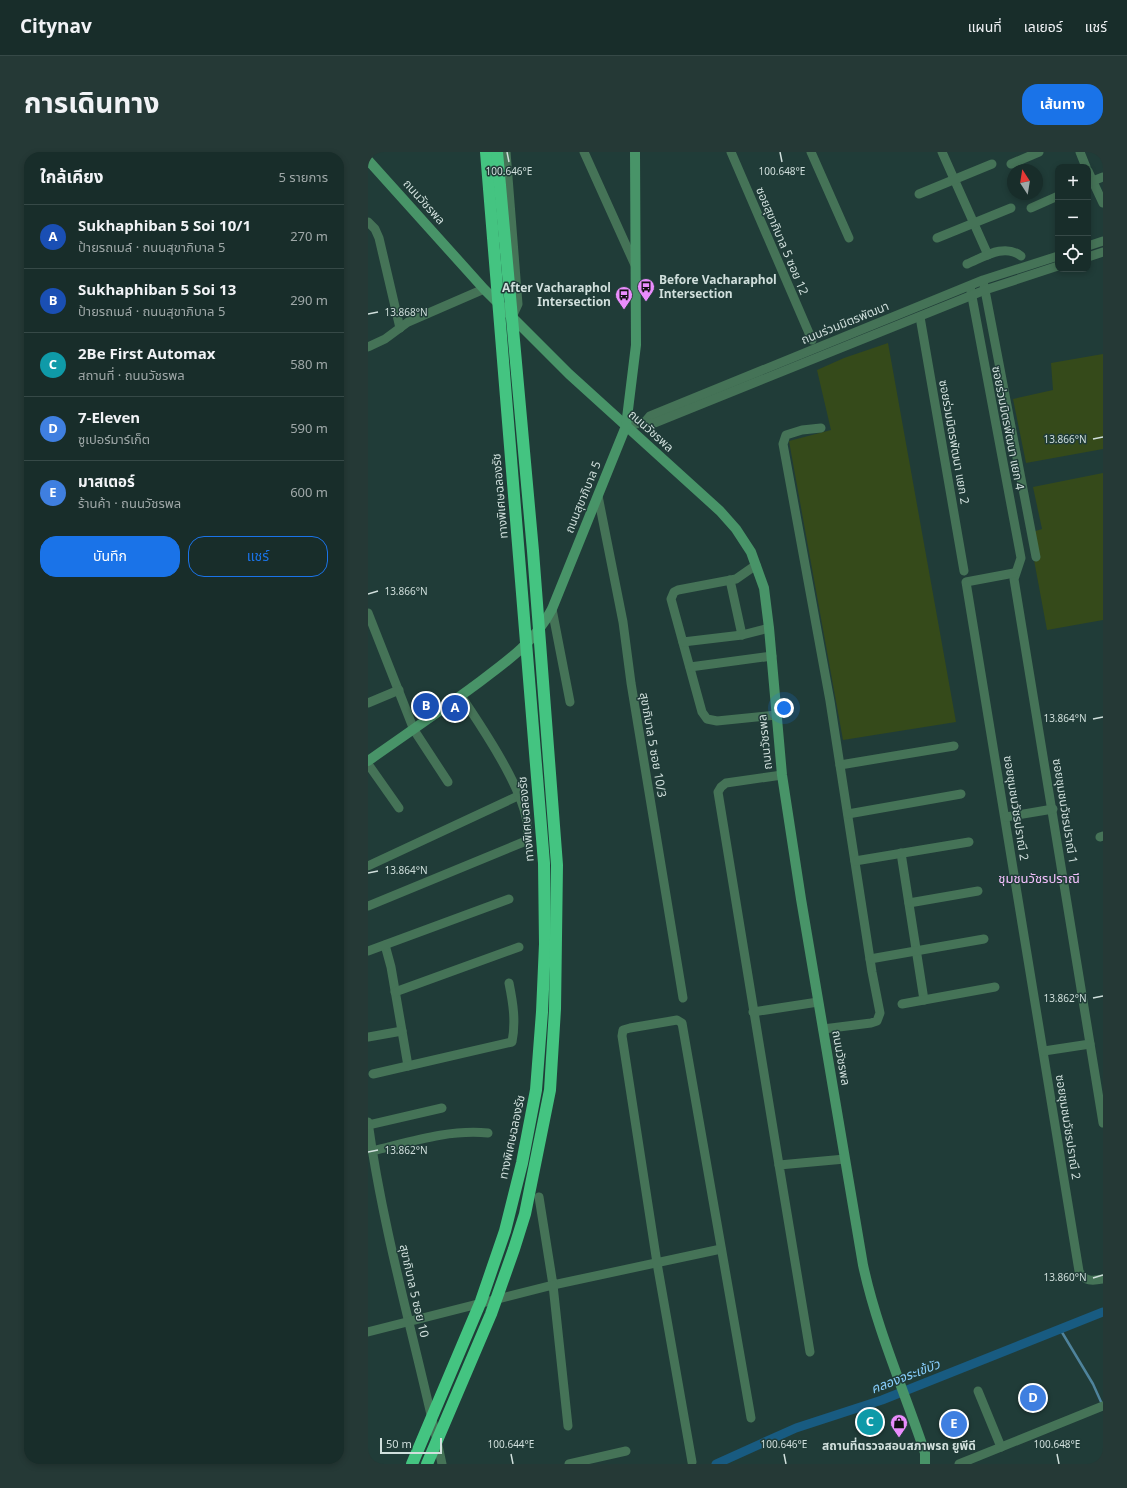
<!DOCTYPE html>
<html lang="th">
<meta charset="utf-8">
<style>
:root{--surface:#182d2a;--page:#253936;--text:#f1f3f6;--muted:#9fa8a8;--line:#364947;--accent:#1a73e8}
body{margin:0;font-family:Georgia,"Noto Sans Thai",serif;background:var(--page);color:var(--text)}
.controls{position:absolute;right:12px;top:12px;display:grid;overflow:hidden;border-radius:8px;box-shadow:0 2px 6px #0003}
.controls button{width:36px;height:36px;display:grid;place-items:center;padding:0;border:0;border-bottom:1px solid var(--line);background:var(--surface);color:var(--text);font:20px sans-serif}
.compass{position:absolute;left:639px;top:12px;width:36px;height:36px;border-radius:50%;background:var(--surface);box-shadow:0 2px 6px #0003;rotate:348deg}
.scale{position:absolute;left:12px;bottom:10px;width:62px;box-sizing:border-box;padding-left:4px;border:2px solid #d0dfdc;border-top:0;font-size:11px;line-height:14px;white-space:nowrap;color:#d0dfdc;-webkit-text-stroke:3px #203c38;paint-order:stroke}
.you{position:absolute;left:416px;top:556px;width:14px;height:14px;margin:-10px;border:3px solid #fff;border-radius:50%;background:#1a73e8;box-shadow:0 0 0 6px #1a73e833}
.badge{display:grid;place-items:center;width:26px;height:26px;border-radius:50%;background:var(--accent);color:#fff;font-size:13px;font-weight:700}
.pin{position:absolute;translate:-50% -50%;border:2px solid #fff;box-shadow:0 1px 4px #0006}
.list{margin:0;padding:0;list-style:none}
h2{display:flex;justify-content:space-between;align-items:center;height:52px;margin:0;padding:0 16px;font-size:17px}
h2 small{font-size:13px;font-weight:400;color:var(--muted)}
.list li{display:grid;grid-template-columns:26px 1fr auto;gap:12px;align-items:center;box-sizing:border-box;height:64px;padding:0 16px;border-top:1px solid var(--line)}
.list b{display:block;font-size:15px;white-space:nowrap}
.list p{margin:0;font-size:13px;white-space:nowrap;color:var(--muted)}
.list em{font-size:13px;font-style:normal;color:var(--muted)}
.actions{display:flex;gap:8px;padding:12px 16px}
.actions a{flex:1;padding:9px 0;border:1px solid var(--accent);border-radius:16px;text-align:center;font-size:14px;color:var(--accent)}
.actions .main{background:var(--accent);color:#fff}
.icon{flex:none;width:22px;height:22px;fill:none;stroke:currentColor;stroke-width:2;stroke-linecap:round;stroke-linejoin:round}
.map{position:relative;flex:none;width:735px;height:1312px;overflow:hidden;border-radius:16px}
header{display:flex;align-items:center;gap:24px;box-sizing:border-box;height:56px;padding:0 20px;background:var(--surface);border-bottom:1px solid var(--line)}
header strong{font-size:19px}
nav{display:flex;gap:22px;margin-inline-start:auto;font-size:14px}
.intro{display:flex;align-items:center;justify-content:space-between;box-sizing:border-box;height:96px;padding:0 24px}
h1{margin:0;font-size:28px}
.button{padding:10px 18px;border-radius:16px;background:var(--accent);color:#fff;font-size:14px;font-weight:700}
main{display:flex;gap:24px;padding:0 24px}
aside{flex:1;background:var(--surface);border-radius:16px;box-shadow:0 2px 6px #0003}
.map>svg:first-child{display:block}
</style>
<header>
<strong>Citynav</strong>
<nav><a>แผนที่</a><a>เลเยอร์</a><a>แชร์</a></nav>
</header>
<div class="intro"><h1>การเดินทาง</h1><a class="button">เส้นทาง</a></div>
<main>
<aside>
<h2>ใกล้เคียง<small>5 รายการ</small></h2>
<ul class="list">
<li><span class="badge" style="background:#1a4fb4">A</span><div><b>Sukhaphiban 5 Soi 10/1</b><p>ป้ายรถเมล์ · ถนนสุขาภิบาล 5</p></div><em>270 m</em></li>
<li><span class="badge" style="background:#1a4fb4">B</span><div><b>Sukhaphiban 5 Soi 13</b><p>ป้ายรถเมล์ · ถนนสุขาภิบาล 5</p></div><em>290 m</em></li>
<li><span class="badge" style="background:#0f9aa8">C</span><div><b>2Be First Automax</b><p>สถานที่ · ถนนวัชรพล</p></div><em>580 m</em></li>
<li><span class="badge" style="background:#3f7fe0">D</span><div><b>7-Eleven</b><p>ซูเปอร์มาร์เก็ต</p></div><em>590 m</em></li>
<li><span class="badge" style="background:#3f7fe0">E</span><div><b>มาสเตอร์</b><p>ร้านค้า · ถนนวัชรพล</p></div><em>600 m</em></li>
</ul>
<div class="actions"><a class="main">บันทึก</a><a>แชร์</a></div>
</aside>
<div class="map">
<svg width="735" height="1312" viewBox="0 0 735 1312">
<rect width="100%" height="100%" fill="#203c38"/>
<g fill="#354a1a">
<polygon points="520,191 588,570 475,588 421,289 463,278 449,218 476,206"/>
<polygon points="735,202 735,297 658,311 645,247 685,238 683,211"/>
<polygon points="735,321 735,468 679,478 661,381 674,377 665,335"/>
</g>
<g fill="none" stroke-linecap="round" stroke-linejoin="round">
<polyline stroke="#4f839c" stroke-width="2.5" points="692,1177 725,1232 734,1252"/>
<polyline stroke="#185b81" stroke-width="9" points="348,1312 428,1276 514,1248 735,1160"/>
<g stroke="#457357" stroke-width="9">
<polyline points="138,0 150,152 144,165"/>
<polyline points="216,0 267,113"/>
<polyline points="363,0 444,188"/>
<polyline points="443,0 481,86"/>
<polyline points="574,0 620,103"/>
<polyline points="712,0 718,15"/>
<polyline points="643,12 671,0"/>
<polyline points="720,19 735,51"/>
<polyline points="720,31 735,25"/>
<polyline points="551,42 624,12"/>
<polyline points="663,56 690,44"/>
<polyline points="0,70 7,77 11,86 32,176"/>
<polyline points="569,86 643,56"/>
<polyline points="720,94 735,89"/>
<polyline points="720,105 735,100"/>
<path d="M 599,112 C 616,105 636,91 653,104"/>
<polyline points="616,133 668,405"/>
<polyline points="602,134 653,406 646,427 735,971"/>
<polyline points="552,165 596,419"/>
<polyline points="0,195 17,187 40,170 116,137"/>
<polyline points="277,270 282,264 615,128 690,104"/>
<polyline points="258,274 277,270 284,272 617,138 690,114"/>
<polyline points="453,276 434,278 418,283 415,292 462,549 504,820 512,861 509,869 503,871 455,877"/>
<polyline points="230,344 255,470 263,531 315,846"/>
<polyline points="388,413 368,427 310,438 306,440 303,447 334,560 339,567 349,569 408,563"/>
<path d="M 646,421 L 598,430 L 711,1119 C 716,1130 725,1129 735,1127"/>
<polyline points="362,428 374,483"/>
<polyline points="184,457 202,550"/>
<polyline points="0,461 46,578 80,630"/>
<polyline points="315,490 374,483 401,476"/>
<polyline points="322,515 404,504"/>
<polyline points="0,551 31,538"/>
<polyline points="0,612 31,656"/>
<polyline points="472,613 586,594"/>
<polyline points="480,662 593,642"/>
<polyline points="638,665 685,657"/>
<polyline points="732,685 735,684"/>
<polyline points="533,701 556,848"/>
<polyline points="487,709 601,690"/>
<polyline points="0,714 152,643"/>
<polyline points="541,751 610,739"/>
<path d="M 0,754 L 158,689 C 170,655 112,573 93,544"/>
<polyline points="17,793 23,815 40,914"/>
<polyline points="0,799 141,747"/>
<polyline points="502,807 616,787"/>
<polyline points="27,840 151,795"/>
<polyline points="534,852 627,835"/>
<polyline points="385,860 450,850"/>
<polyline points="0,885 34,879"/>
<polyline points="676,899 722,892"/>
<path d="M 5,922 L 144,890 C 148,869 145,851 141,831"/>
<path d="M 0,970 C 16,1086 50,1198 74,1312"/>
<polyline points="0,973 74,956"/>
<path d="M 4,999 C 42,990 81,977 120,981"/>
<polyline points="411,1013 350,640 353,635 358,631 414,623"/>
<polyline points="171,1045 185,1133 353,1097"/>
<polyline points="0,1180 185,1133 200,1274"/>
<polyline points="442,1200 411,1013 477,1007"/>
<polyline points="610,1239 633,1295"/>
<polyline points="324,1310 289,1111 254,884 255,878 262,876 309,868 314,871 383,1266"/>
<polyline points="201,1312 258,1299"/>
<polyline points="591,1312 735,1254"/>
</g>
<g stroke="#489468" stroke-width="10">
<path d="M 0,8 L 116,137 L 201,222 L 352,359 L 368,377 L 383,400 L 396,436 L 401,476 L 414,623 L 433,747 L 495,1113 C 509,1178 536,1238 557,1301 L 557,1312"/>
<path d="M 0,609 C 34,585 69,561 102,537 C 134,513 166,492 184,457 L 258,274 L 268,193 L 267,0"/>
</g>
<g stroke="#44c481" stroke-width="12">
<polyline points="44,1312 113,1149 137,1079 154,1011 168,938 174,860 177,792 176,711 118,0"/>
<polyline points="59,1312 123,1162 146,1097 157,1062 182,938 187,857 189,713 165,399 129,0"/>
</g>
</g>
<path fill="none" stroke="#d0dfdc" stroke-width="1.5" d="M 139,0 L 141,10M 412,0 L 414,10M 0,162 L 10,160M 725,287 L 735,285M 0,442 L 10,439M 725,567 L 735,565M 0,721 L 10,719M 725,846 L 735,844M 0,1000 L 10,998M 725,1126 L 735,1123M 143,1302 L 145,1312M 416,1302 L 418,1312M 689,1302 L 691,1312"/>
<defs>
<symbol id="bus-pin" viewBox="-11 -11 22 30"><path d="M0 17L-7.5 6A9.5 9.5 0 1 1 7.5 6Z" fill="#ea8dfd" stroke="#203c38"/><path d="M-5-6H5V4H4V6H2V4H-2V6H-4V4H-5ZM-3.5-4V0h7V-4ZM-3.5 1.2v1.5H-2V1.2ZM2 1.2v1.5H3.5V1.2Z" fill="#111"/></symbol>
<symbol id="shop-pin" viewBox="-11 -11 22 30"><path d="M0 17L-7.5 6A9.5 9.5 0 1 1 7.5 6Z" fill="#ea8dfd" stroke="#203c38"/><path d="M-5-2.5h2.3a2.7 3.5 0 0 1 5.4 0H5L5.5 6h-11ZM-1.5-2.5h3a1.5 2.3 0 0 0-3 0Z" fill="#111"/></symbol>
</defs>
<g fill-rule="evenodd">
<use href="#bus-pin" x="268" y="125" width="20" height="27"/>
<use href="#bus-pin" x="246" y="133" width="20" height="27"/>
<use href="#shop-pin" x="521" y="1261" width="20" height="27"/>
</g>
<g text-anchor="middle" stroke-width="3" stroke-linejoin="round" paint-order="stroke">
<g font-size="12" fill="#d0dfdc" stroke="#203c38">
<text transform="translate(56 50) rotate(48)" y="4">ถนนวัชรพล</text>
<text transform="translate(414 89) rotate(67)" y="4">ซอยสุขาภิบาล 5 ซอย 12</text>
<text transform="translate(477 171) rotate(-22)" y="4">ถนนร่วมมิตรพัฒนา</text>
<text transform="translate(640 276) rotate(79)" y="4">ซอยร่วมมิตรพัฒนา แยก 4</text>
<text transform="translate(283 279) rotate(42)" y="4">ถนนวัชรพล</text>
<text transform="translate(586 290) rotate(80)" y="4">ซอยร่วมมิตรพัฒนา แยก 2</text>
<text transform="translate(132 344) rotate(-95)" y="4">ทางพิเศษฉลองรัช</text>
<text transform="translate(215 345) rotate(-68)" y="4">ถนนสุขาภิบาล 5</text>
<text transform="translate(397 590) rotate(-96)" y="4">ถนนวัชรพล</text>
<text transform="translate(285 593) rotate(80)" y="4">สุขาภิบาล 5 ซอย 10/3</text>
<text transform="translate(648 656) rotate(81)" y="4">ซอยชุมชนวัชรปราณี 2</text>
<text transform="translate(697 659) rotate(81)" y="4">ซอยชุมชนวัชรปราณี 1</text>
<text transform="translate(158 667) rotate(-95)" y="4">ทางพิเศษฉลองรัช</text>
<text transform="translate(473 906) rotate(80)" y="4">ถนนวัชรพล</text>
<text transform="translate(700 975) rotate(81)" y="4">ซอยชุมชนวัชรปราณี 2</text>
<text transform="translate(144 985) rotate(-78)" y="4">ทางพิเศษฉลองรัช</text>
<text transform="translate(46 1139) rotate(77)" y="4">สุขาภิบาล 5 ซอย 10</text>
</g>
<g font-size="12" font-weight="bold" fill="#d0dfdc" stroke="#203c38" text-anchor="start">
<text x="291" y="132">Before Vacharaphol<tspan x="291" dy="14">Intersection</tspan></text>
<text x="243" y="140" text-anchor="end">After Vacharaphol<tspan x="243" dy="14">Intersection</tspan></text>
<text x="531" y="1298" text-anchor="middle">สถานที่ตรวจสอบสภาพรถ ยูพีดี</text>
</g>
<g font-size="13" fill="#f3c0fd" stroke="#203c38">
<text x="671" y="731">ชุมชนวัชรปราณี</text>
</g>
<g font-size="13" font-style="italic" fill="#89cffd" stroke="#203c38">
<text transform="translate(537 1224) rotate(-21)" y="5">คลองจระเข้บัว</text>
</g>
</g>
<g font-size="10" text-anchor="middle" fill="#d0dfdc" stroke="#203c38" stroke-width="3" stroke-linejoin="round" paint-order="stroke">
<text x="141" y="23">100.646°E</text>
<text x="414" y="23">100.648°E</text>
<text x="38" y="164">13.868°N</text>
<text x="697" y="291">13.866°N</text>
<text x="38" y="443">13.866°N</text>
<text x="697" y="570">13.864°N</text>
<text x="38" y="722">13.864°N</text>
<text x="697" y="850">13.862°N</text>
<text x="38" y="1002">13.862°N</text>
<text x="697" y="1129">13.860°N</text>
<text x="143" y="1296">100.644°E</text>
<text x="416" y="1296">100.646°E</text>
<text x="689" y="1296">100.648°E</text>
</g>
</svg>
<div class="controls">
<button>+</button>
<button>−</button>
<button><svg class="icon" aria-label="locate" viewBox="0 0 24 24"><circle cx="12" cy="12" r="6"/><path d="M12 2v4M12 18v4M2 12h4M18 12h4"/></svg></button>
</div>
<svg class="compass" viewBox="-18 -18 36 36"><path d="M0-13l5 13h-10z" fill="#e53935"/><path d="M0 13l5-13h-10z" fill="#9fa8a8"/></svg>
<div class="scale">50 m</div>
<div class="you"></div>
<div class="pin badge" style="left:87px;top:556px;background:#1a4fb4">A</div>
<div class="pin badge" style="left:58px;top:554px;background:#1a4fb4">B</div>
<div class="pin badge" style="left:502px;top:1270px;background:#0f9aa8">C</div>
<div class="pin badge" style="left:665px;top:1246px;background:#3f7fe0">D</div>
<div class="pin badge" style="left:586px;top:1272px;background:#3f7fe0">E</div>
</div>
</main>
